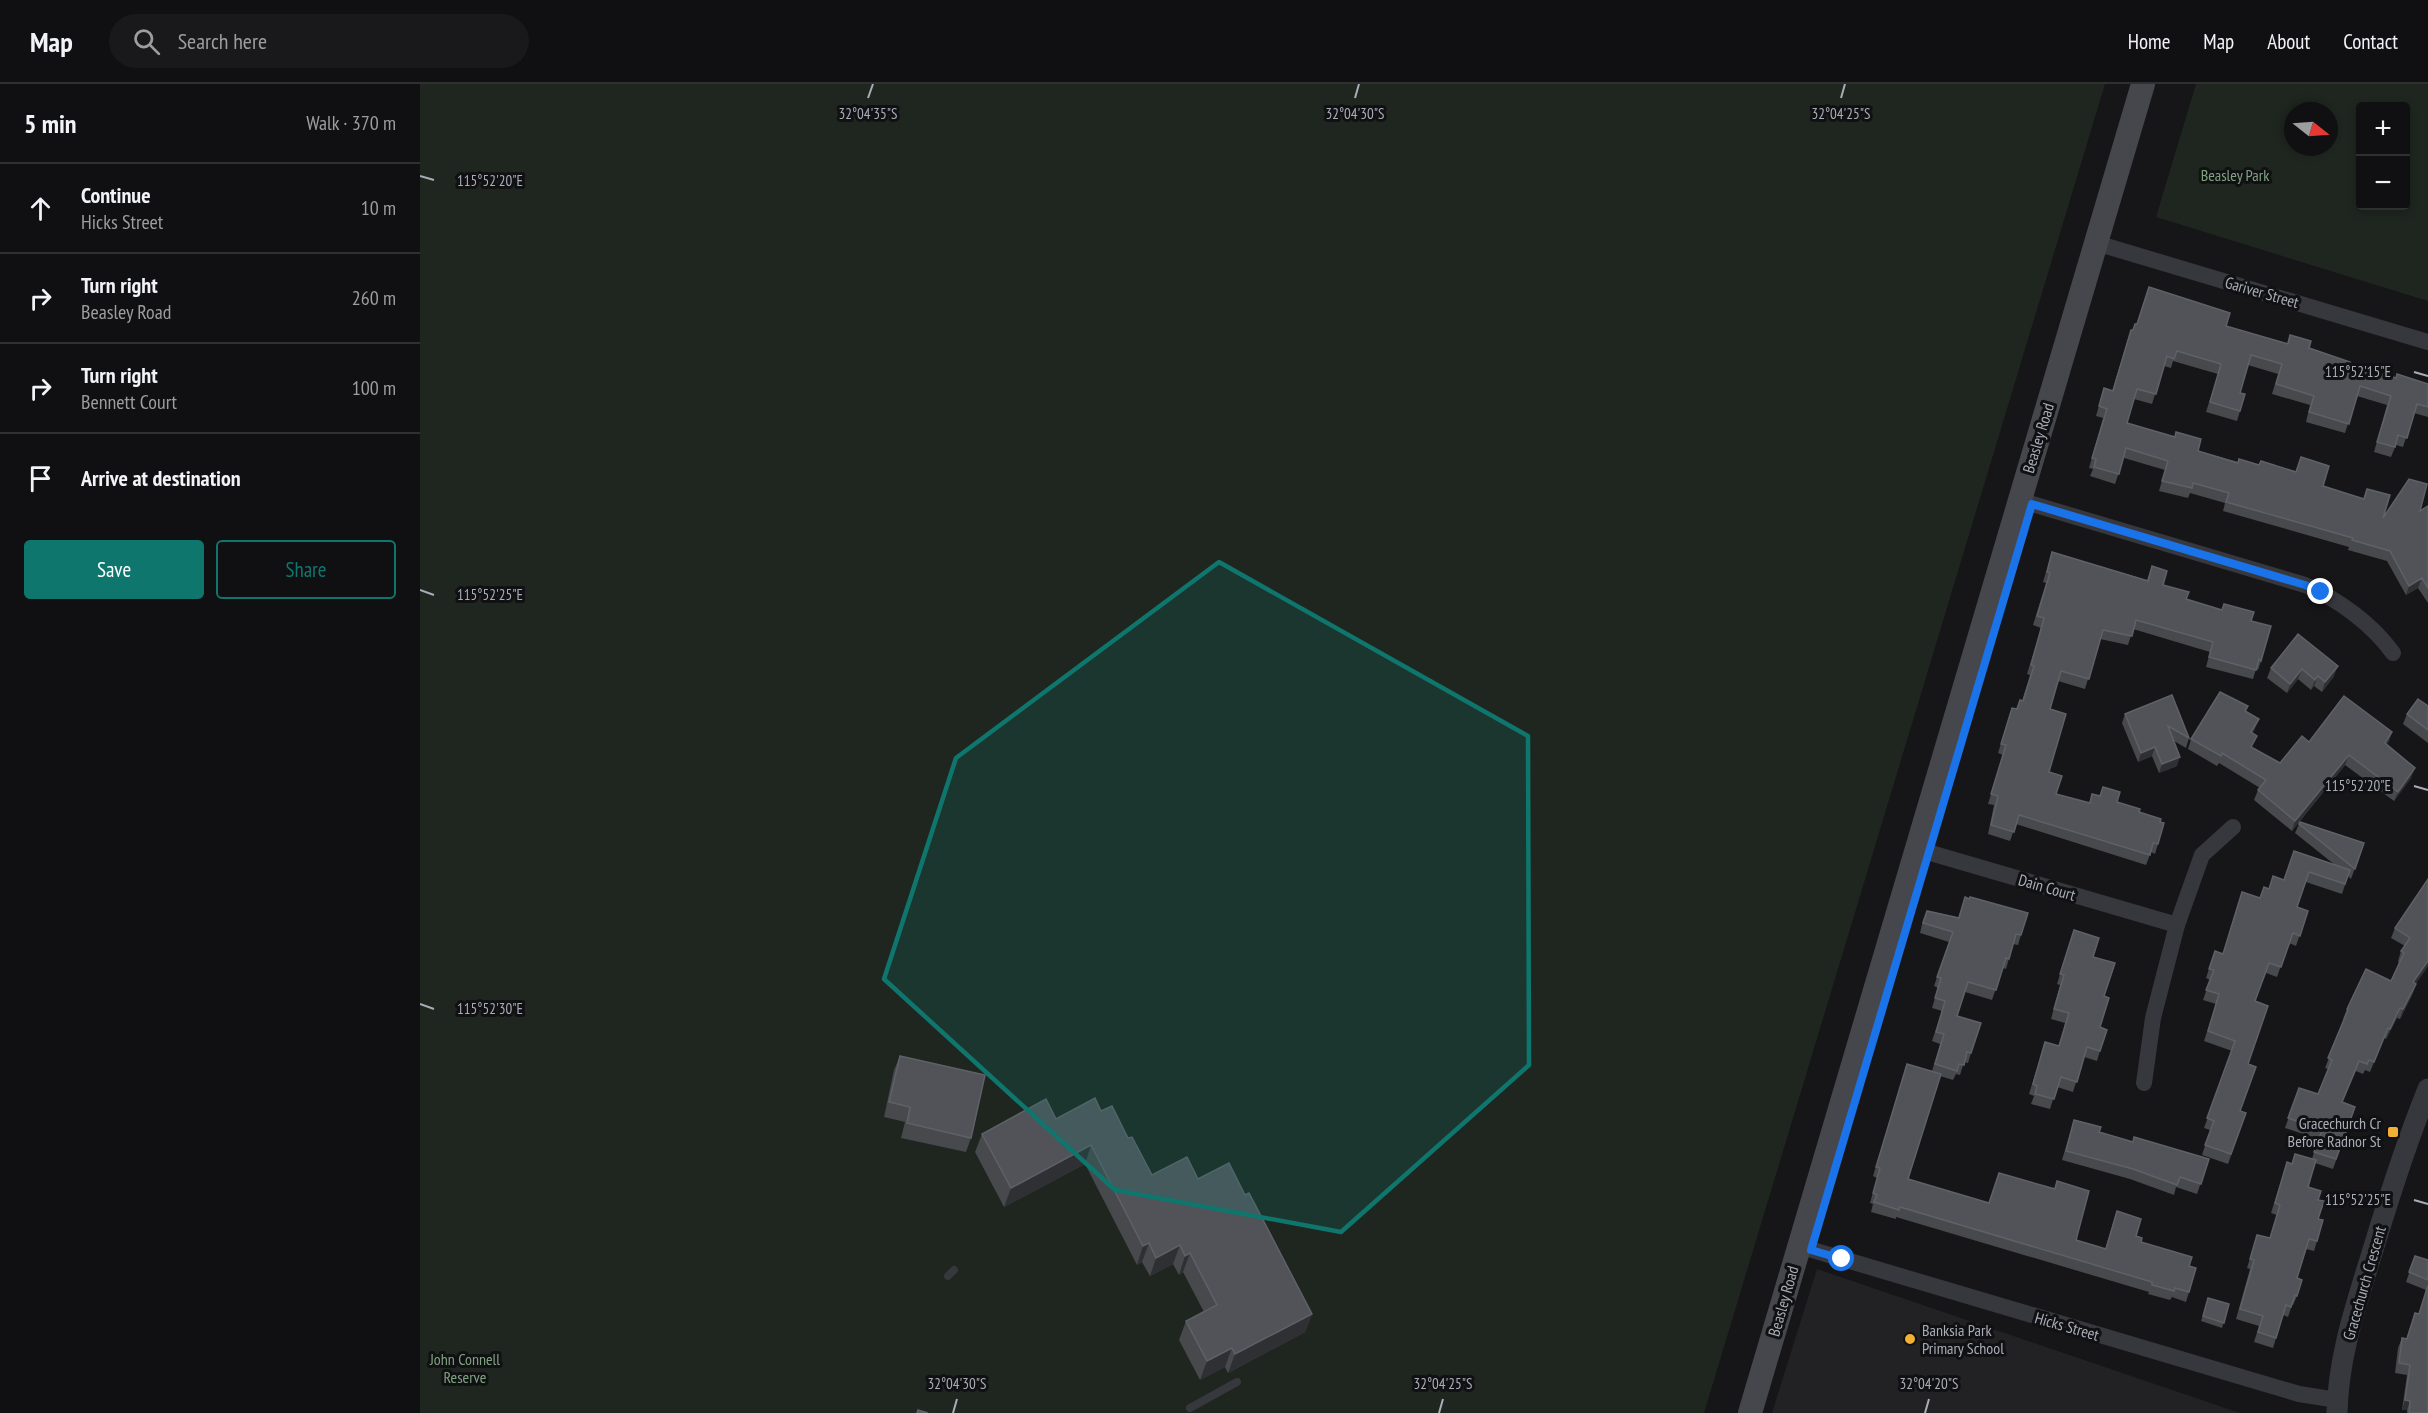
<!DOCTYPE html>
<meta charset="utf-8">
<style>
:root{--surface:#101012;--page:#19191b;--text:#f1f3f6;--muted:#9c9d9f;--line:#303032;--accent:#0f766e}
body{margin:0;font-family:"PT Sans Narrow",sans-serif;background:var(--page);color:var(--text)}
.controls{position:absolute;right:18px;top:18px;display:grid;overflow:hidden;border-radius:6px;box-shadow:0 3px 9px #0003}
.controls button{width:54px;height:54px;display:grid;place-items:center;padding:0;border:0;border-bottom:2px solid var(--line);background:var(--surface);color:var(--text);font:30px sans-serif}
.compass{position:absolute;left:1864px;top:18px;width:54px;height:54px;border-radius:50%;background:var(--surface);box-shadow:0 3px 9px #0003;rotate:107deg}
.stop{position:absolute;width:18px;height:18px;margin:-14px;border:4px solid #1a73e8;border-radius:50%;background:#fff}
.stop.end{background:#1a73e8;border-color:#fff;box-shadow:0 2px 6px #0008}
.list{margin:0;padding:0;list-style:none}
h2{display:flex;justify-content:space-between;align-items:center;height:78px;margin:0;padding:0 24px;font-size:26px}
h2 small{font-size:20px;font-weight:400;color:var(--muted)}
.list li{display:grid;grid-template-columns:39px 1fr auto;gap:18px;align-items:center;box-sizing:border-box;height:90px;padding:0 24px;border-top:2px solid var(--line)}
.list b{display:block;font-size:22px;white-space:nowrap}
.list p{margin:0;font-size:20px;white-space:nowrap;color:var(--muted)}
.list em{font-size:20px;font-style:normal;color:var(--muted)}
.actions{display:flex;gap:12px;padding:18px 24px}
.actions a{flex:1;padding:14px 0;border:2px solid var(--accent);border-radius:6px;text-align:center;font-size:21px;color:var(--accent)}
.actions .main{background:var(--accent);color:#fff}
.icon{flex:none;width:33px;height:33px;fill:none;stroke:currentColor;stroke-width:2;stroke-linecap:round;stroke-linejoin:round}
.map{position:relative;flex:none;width:2008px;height:1329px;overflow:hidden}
header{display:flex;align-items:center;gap:36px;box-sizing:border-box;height:84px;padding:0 30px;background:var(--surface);border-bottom:2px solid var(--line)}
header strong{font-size:28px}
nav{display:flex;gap:33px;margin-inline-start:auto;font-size:21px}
.search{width:420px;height:54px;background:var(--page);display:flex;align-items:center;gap:15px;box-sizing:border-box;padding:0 21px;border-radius:33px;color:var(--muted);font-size:22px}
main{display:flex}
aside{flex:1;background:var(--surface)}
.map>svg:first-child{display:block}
</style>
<header>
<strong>Map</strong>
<div class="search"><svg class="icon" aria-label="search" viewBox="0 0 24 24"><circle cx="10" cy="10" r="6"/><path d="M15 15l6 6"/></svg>Search here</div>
<nav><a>Home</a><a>Map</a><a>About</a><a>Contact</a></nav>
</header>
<main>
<aside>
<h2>5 min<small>Walk · 370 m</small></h2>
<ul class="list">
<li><svg class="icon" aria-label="ahead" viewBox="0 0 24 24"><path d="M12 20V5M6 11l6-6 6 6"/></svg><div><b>Continue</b><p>Hicks Street</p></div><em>10 m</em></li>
<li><svg class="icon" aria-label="right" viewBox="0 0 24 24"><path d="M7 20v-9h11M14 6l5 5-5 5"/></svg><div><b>Turn right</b><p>Beasley Road</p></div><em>260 m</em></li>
<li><svg class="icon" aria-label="right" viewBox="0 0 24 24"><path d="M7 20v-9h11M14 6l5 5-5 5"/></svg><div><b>Turn right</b><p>Bennett Court</p></div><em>100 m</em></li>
<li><svg class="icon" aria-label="arrive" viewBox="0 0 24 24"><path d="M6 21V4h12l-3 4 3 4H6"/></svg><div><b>Arrive at destination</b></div></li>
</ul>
<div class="actions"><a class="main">Save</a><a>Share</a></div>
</aside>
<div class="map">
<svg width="2008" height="1329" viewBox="0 0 2008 1329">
<rect width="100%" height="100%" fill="#161618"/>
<polygon fill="#222225" points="1397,1185 1811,1326 1821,1329 1352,1329"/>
<g fill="#1e261f" fill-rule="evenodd">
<polygon points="0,0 1685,0 1284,1329 0,1329"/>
<path d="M 1776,0 L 2008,0 L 2008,217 L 1736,133 ZM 1940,22 L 1986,22 L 1986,122 L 1940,122 ZM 1873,27 L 1909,27 L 1909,63 L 1873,63 Z"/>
</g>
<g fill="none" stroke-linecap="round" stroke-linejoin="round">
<g stroke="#37383d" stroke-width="8">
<polyline points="528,1192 534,1186"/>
<polyline points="770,1324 817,1298"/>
</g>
<g stroke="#37383d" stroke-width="16">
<polyline points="1676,159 2008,258"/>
<path d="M 1599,416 L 1885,501 C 1918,515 1952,540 1973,569"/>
<polyline points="1497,765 1757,841"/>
<polyline points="1724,999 1733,934 1757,841 1782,771 1813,743"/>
<polyline points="1379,1162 1879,1310 1917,1316"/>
</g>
<path stroke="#37383d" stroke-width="21" d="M 1917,1329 C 1918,1274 1936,1221 1952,1169 C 1969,1113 1986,1059 2008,1005"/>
<polyline stroke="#45474d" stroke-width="24" points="1330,1329 1723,0"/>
</g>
<g fill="#47494d">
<polygon points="1729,203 1806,242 1867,259 1870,251 1889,264 1930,280 1976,294 2008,300 2008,333 1994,329 1983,363 1976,361 1971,373 1954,368 1967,321 1937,312 1925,349 1886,338 1890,321 1852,310 1858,290 1828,281 1820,309 1820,327 1817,337 1786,328 1798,290 1753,277 1751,284 1744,282 1732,320 1714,315 1707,339 1778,367 1818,378 1839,381 1876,387 1881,373 1903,402 1943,415 1947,405 1963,434 2000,427 2008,422 2008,519 1998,504 1986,511 1967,477 1928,466 1929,463 1803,427 1805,419 1770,409 1768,414 1739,407 1745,386 1704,374 1695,400 1670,392 1673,385 1669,384 1683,334 1676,332 1681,314 1684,304 1692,307 1708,255 1711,246 1713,246 1717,240"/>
<polygon points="1632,468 1727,496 1732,482 1743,501 1766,515 1831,537 1841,577 1838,586 1836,585 1833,595 1786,583 1790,568 1713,545 1708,561 1680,555 1665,605 1638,597 1630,625 1629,688 1636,710 1669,719 1672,710 1697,718 1740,738 1738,760 1735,770 1731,768 1726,781 1596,740 1590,757 1568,750 1574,721 1568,720 1583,671 1578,669 1592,624 1596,625 1600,616 1602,617 1610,591 1607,590 1621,544 1613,541 1626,499 1623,498"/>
<polygon points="1878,550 1914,592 1902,608 1894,602 1891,606 1878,595 1867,609 1847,594 1851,584"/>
<polygon points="1752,611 1769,654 1766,664 1754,657 1757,682 1739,689 1732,672 1718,678 1702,639 1705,630"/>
<polygon points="1828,622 1826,627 1835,645 1832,649 1832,663 1860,679 1889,658 1972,648 1967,660 1991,694 1974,717 1925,681 1872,747 1834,716 1838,706 1840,704 1799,679 1797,682 1768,665 1771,655"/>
<polygon points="2008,622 2008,659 1983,640 1987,630"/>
<polygon points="1880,738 1944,759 1931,795 1928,792 1922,810 1886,798 1877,823 1888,827 1876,862 1869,859 1857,893 1846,889 1835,917 1828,980 1820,1027 1826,1029 1808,1080 1782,1071 1790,1046 1784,1044 1812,967 1784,957 1796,920 1783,916 1790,896 1786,894 1795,867 1803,870 1840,814 1849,805 1864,796 1915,781 1875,749"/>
<polygon points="2008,795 2008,882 1996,899 1993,909 1980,935 1977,934 1966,955 1964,954 1950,988 1945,986 1943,990 1936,987 1922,1019 1935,1023 1913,1085 1895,1079 1888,1103 1898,1116 1897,1157 1894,1167 1886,1165 1877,1194 1877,1212 1873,1221 1872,1221 1868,1233 1863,1231 1853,1264 1834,1258 1839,1242 1816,1235 1830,1185 1827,1184 1834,1161 1837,1151 1850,1154 1857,1131 1851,1129 1867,1078 1872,1080 1875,1070 1892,1075 1898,1055 1865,1044 1879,1004 1898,1010 1908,985 1905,984 1924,936 1923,935 1927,925 1971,897 1979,879 1978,877 1981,867 1985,862 1971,854 1975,844"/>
<polygon points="1545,813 1601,851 1598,861 1593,860 1586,885 1583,884 1572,916 1545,908 1537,932 1551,969 1548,979 1544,978 1540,991 1536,990 1533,996 1520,992 1488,1095 1569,1119 1579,1089 1634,1105 1637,1097 1656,1156 1685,1165 1697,1127 1721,1158 1769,1182 1769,1208 1766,1218 1752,1213 1750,1216 1728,1210 1729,1208 1476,1133 1476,1135 1451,1128 1453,1120 1450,1119 1457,1094 1453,1092 1487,980 1512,987 1520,960 1512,957 1522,927 1512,924 1518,904 1514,902 1529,858 1500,849 1503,836 1507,827 1538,834"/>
<polygon points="1654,846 1673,873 1684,912 1680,943 1680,967 1677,977 1664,973 1653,1008 1637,1003 1630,1025 1611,1020 1614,1012 1609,1010 1625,958 1639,962 1645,939 1631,935 1640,901 1637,900"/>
<polygon points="480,972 551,1054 546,1068 481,1054 485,1038 464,1033 474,986"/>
<polygon points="681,1027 708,1054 732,1091 778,1095 825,1111 892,1230 885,1248 808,1289 805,1283 780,1296 759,1256 766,1237 784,1228 763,1188 759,1191 753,1180 730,1192 722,1178 717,1181 665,1080 584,1123 555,1068 562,1050 636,1035"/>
<polygon points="1654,1036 1679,1048 1713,1058 1789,1075 1777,1110 1756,1103 1754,1111 1710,1095 1642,1076"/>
<polygon points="1995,1172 2008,1176 2008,1329 1987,1329 1987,1326 1982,1326 1987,1291 1975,1289 1978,1264 1982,1254 1986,1255 1995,1229 1999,1230 2006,1206 1986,1198"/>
<polygon points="1788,1214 1809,1220 1802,1244 1781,1237"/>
</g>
<g fill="#2f3033">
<polygon points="2002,494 1998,504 1986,511 1989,502"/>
<polygon points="1918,582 1914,592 1902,608 1905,598"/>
<polygon points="1882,585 1878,595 1867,609 1870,600"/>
<polygon points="1898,592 1894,602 1891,606 1895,596"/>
<polygon points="1839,635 1835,645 1827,658 1831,648"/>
<polygon points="1972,648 1969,658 1961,668 1965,659"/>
<polygon points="1735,663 1732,672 1718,678 1721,669"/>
<polygon points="1929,671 1925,681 1872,747 1875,737"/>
<polygon points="1760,673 1757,682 1739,689 1742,680"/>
<polygon points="1995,684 1991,694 1974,717 1978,708"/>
<polygon points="2008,877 2008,882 1990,908 1993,898"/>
<polygon points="1996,900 1993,909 1980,935 1983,925"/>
<polygon points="1980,924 1977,934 1966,955 1970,945"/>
<polygon points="671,1061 665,1080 584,1123 591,1104"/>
<polygon points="729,1159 722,1178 717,1181 723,1162"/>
<polygon points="760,1161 753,1180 730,1192 736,1174"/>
<polygon points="770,1169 763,1188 759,1191 765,1172"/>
<polygon points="892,1230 885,1248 808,1289 815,1270"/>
<polygon points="812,1264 805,1283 780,1296 787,1277"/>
<polygon points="1985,1316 1990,1317 1987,1326 1982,1326"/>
</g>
<g fill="#525359" stroke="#5f6168" stroke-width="1.5">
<polygon points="1729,203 1810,229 1806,242 1868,260 1870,251 1891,257 1889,264 1930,278 1930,280 1976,294 1977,290 2008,300 2008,323 1997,320 1987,354 1978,351 1975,363 1957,358 1971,312 1940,302 1929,340 1889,328 1894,312 1856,300 1862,280 1831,271 1820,309 1825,310 1820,327 1790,318 1801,280 1757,267 1754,275 1747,272 1736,310 1717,305 1707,339 1755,353 1756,348 1781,355 1778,367 1818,379 1819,375 1839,381 1841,377 1876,388 1881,373 1909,382 1903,402 1944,415 1947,405 1970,411 1963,434 1989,395 2007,400 2000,427 2008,422 2008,504 2002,494 1989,502 1970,467 1932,456 1933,454 1806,418 1809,409 1773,399 1772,404 1742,397 1748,377 1706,364 1699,390 1674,383 1676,375 1672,374 1687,325 1679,322 1684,304 1693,307 1711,246 1713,246 1715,240 1717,240"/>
<polygon points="1632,468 1728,497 1732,482 1747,487 1743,501 1769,508 1766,515 1802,526 1804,520 1834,528 1831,537 1851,542 1841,577 1839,575 1836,586 1789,573 1793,558 1716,536 1712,552 1683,546 1669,595 1641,587 1630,625 1646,630 1629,688 1642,692 1636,710 1670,719 1672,710 1680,712 1683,703 1700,708 1697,718 1720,725 1719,728 1741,735 1740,738 1744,739 1738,760 1733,759 1730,771 1599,731 1594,748 1571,741 1578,712 1571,710 1586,661 1581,660 1592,624 1597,625 1600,616 1603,617 1614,582 1611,581 1624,534 1617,532 1630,489 1627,488"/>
<polygon points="1878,550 1918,582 1905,598 1898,592 1895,596 1882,585 1870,600 1851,584"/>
<polygon points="1800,608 1828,622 1825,627 1839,635 1831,648 1837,652 1831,663 1860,679 1882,652 1889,658 1924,612 1972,648 1965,659 1995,684 1978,708 1929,671 1875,737 1838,706 1846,696 1802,669 1801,672 1771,655"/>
<polygon points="1752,611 1769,654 1748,642 1760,673 1742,680 1735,663 1721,669 1705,630"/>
<polygon points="1998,615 2008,622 2008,646 1987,630"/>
<polygon points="1880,738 1944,759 1935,785 1879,740"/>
<polygon points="1874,767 1930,786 1925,800 1889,788 1877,823 1888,827 1880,852 1873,849 1861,883 1849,879 1835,917 1848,922 1828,980 1836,983 1820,1027 1826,1029 1811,1070 1785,1061 1794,1037 1787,1034 1815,957 1788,947 1799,910 1786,906 1794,886 1789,885 1795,867 1803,870 1822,808 1840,814 1844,803 1849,805 1853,792 1864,796"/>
<polygon points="2008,795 2008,877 1993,898 1996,900 1983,925 1980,924 1970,945 1968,944 1954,978 1949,976 1947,980 1939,977 1922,1018 1935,1023 1916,1075 1894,1068 1902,1046 1868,1034 1879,1004 1898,1010 1912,976 1908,974 1928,926 1927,925 1946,885 1971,897 1984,869 1981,867 1990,854 1975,844"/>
<polygon points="1545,813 1549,815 1550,813 1608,829 1601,851 1596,850 1589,875 1586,874 1576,906 1548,898 1537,932 1561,939 1551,969 1547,968 1544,981 1539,980 1537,987 1515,980 1524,950 1516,948 1525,917 1515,914 1521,894 1517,893 1533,848 1503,839 1507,827 1539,834"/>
<polygon points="1654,846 1679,854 1673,873 1695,879 1684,912 1689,914 1680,943 1687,946 1680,967 1667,963 1657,998 1641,993 1634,1015 1615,1010 1617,1002 1613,1000 1625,958 1639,962 1649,929 1634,925 1644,891 1640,890"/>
<polygon points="480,972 565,991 551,1054 487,1039 490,1023 469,1018"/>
<polygon points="1487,980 1521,990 1488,1095 1569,1119 1579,1089 1635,1105 1637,1097 1669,1107 1656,1156 1686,1165 1697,1127 1721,1135 1716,1152 1722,1154 1721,1158 1772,1173 1769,1182 1776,1184 1769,1208 1755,1204 1754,1207 1732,1201 1732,1198 1480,1123 1479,1126 1454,1118 1457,1111 1453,1109 1460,1084 1456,1083"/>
<polygon points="675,1014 681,1027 692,1022 708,1054 712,1053 732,1091 767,1073 778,1095 809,1079 825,1111 829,1109 892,1230 815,1270 812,1264 787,1277 766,1237 797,1221 770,1169 765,1172 760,1161 736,1174 729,1159 723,1162 671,1061 591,1104 562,1050 626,1015 636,1035"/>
<polygon points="1654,1036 1681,1043 1679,1048 1713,1058 1714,1053 1789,1075 1781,1100 1760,1093 1757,1101 1713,1085 1646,1067"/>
<polygon points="1875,1070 1896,1076 1888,1103 1901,1107 1898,1116 1904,1117 1898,1135 1903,1136 1897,1157 1889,1155 1877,1194 1882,1196 1877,1212 1875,1211 1871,1223 1866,1221 1856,1254 1838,1248 1843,1232 1820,1225 1834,1176 1830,1175 1837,1151 1850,1154 1860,1121 1855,1119 1867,1078 1872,1080"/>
<polygon points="1995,1172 2008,1176 2008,1196 1989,1188"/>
<polygon points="2008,1201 2008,1329 1989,1329 1990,1317 1985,1316 1990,1281 1979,1279 1982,1254 1987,1255 1995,1229 1999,1230"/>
<polygon points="1788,1214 1809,1220 1804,1239 1783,1232"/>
<polygon points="498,1326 508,1329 497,1329"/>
</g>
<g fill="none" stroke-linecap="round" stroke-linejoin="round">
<polyline stroke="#1a73e8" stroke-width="8" points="1422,1175 1391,1166 1612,420 1885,501 1901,508"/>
</g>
<path fill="#0f766e" fill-opacity="0.2" stroke="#0f766e" stroke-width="4.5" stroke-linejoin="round" d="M 799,478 L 1108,652 L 1109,981 L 921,1148 L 695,1106 L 464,895 L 536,674 Z"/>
<path fill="none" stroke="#a8adb8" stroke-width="2" d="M 448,14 L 453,0M 935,14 L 939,0M 1421,14 L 1425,0M 0,92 L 14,96M 1994,288 L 2008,292M 0,506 L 14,511M 1994,702 L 2008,706M 0,920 L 14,925M 1994,1116 L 2008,1120M 533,1329 L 537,1315M 1019,1329 L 1023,1315M 1505,1329 L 1509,1315"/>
<g fill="#f2b134" stroke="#111113" stroke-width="2">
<rect x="1967" y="1042" width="12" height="12" rx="3"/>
<circle cx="1490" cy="1255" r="6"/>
</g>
<g text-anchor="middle" stroke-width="6" stroke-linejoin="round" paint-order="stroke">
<g font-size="16" fill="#7fa381" stroke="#111113">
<text x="1815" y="97">Beasley Park</text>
<text x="45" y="1281">John Connell<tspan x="45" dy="18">Reserve</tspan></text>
</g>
<g font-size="16" fill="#a8adb8" stroke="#111113">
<text transform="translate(1842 208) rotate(16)" y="6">Gariver Street</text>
<text transform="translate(1618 354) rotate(-73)" y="6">Beasley Road</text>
<text transform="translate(1627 803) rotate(16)" y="6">Dain Court</text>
<text transform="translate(1944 1199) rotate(-74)" y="6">Gracechurch Crescent</text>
<text transform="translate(1363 1217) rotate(-74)" y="6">Beasley Road</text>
<text transform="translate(1647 1242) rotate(16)" y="6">Hicks Street</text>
</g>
<g font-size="16" fill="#a8adb8" stroke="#111113" text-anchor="end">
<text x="1961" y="1045">Gracechurch Cr<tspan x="1961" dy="18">Before Radnor St</tspan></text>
<text x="1502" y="1252" text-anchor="start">Banksia Park<tspan x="1502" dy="18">Primary School</tspan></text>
</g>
</g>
<g font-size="15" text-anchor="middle" fill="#a8adb8" stroke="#111113" stroke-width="6" stroke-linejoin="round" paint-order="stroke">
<text x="448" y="35">32°04'35"S</text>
<text x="935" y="35">32°04'30"S</text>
<text x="1421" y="35">32°04'25"S</text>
<text x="70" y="102">115°52'20"E</text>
<text x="1938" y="293">115°52'15"E</text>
<text x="70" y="516">115°52'25"E</text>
<text x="1938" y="707">115°52'20"E</text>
<text x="70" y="930">115°52'30"E</text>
<text x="1938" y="1121">115°52'25"E</text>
<text x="537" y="1305">32°04'30"S</text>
<text x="1023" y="1305">32°04'25"S</text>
<text x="1509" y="1305">32°04'20"S</text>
</g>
</svg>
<div class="controls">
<button>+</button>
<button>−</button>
</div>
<svg class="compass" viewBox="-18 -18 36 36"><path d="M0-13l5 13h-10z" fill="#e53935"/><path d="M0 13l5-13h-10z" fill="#9c9d9f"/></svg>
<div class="stop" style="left:1422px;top:1175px"></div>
<div class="stop end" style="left:1901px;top:508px"></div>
</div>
</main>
